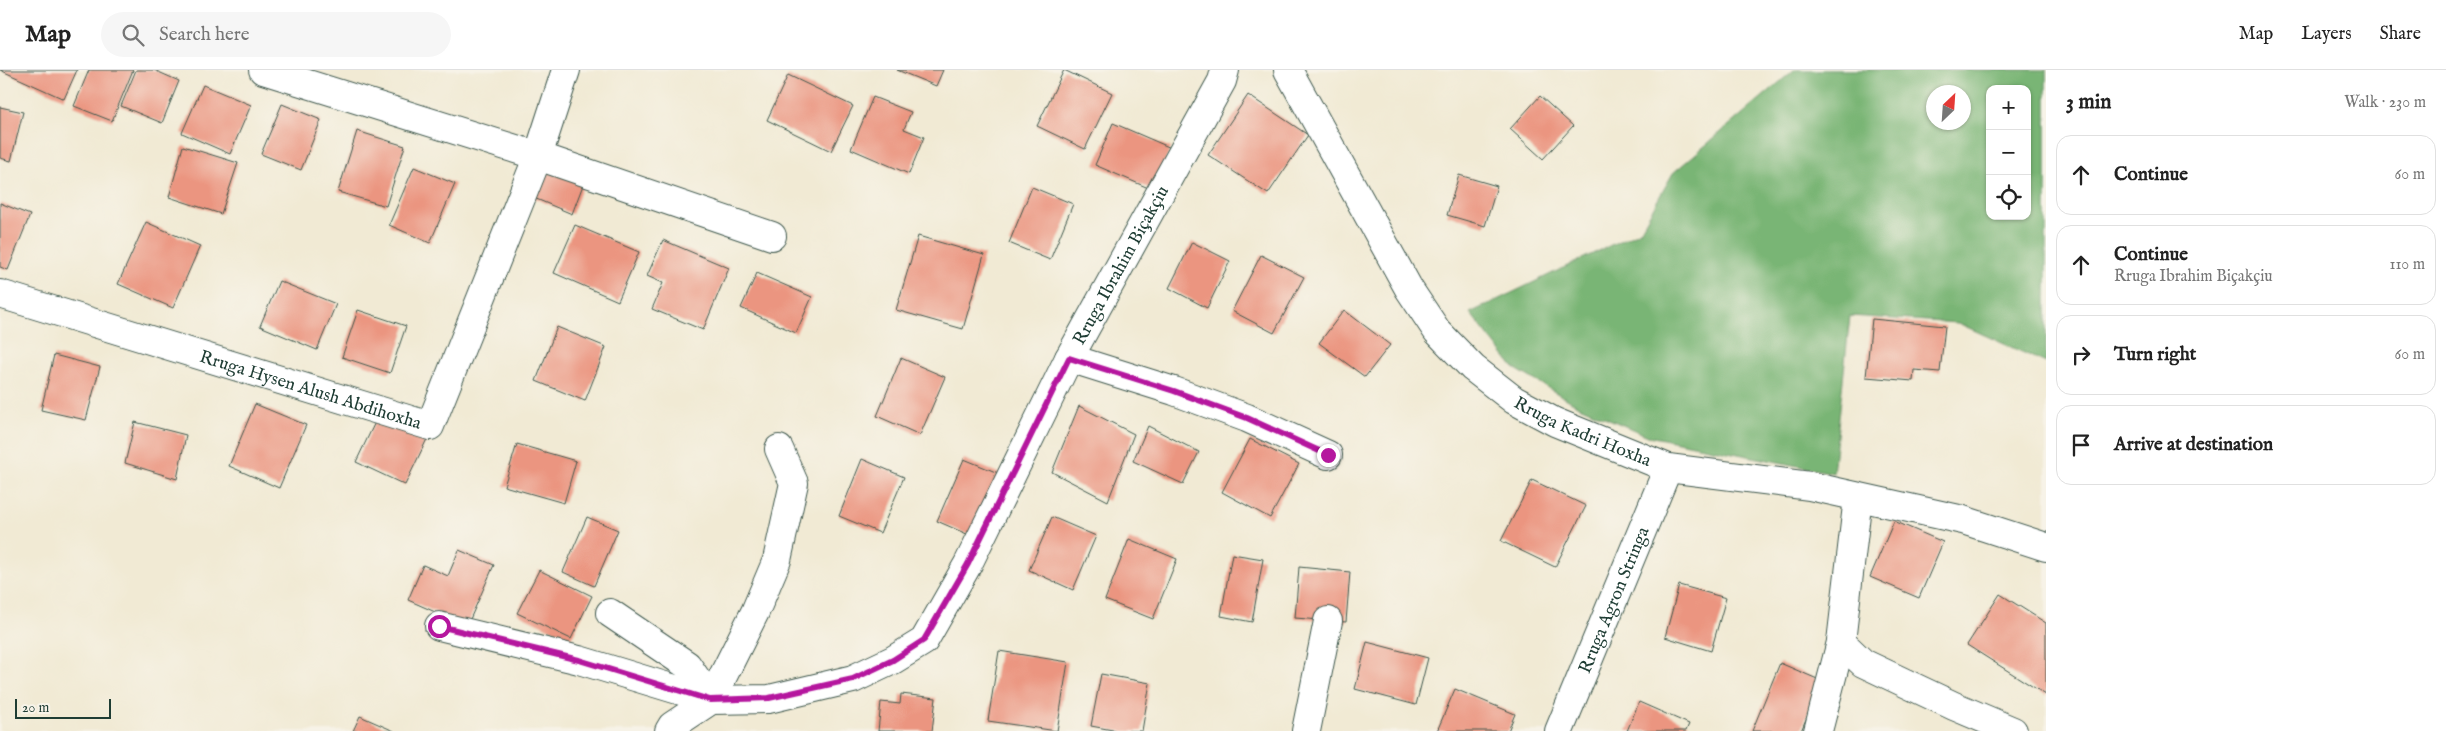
<!DOCTYPE html>
<meta charset="utf-8">
<style>
:root{--surface:#fff;--page:#f6f6f6;--text:#222;--muted:#767676;--line:#e0e0e0}
body{margin:0;font-family:"IM FELL English",serif;background:var(--page);color:var(--text)}
.controls{position:absolute;right:15px;top:15px;display:grid;overflow:hidden;border-radius:10px;box-shadow:0 1px 4px #0004}
.controls button{width:45px;height:45px;display:grid;place-items:center;padding:0;border:0;border-bottom:1px solid var(--line);background:var(--surface);color:var(--text);font:25px sans-serif}
.compass{position:absolute;left:1926px;top:15px;width:45px;height:45px;border-radius:50%;background:var(--surface);box-shadow:0 1px 4px #0004;rotate:25deg}
.scale{position:absolute;left:15px;bottom:12px;width:96px;box-sizing:border-box;padding-left:5px;border:2px solid #1f3d34;border-top:0;font-size:14px;line-height:18px;white-space:nowrap;color:#1f3d34;-webkit-text-stroke:4px #f7f3e8;paint-order:stroke}
.stop{position:absolute;width:15px;height:15px;margin:-11px;border:4px solid #b5179e;border-radius:50%;background:#fff}
.stop.end{background:#b5179e;border-color:#fff;box-shadow:0 1px 5px #0008}
.list{margin:0;padding:0;list-style:none}
h2{display:flex;justify-content:space-between;align-items:center;height:65px;margin:0;padding:0 20px;font-size:21px}
h2 small{font-size:16px;font-weight:400;color:var(--muted)}
.list li{display:grid;grid-template-columns:32px 1fr auto;gap:15px;align-items:center;box-sizing:border-box;height:80px;margin:0 10px 10px;padding:0 10px;border:1px solid var(--line);border-radius:15px}
.list b{display:block;font-size:19px;white-space:nowrap}
.list p{margin:0;font-size:16px;white-space:nowrap;color:var(--muted)}
.list em{font-size:16px;font-style:normal;color:var(--muted)}
.icon{flex:none;width:28px;height:28px;fill:none;stroke:currentColor;stroke-width:2;stroke-linecap:round;stroke-linejoin:round}
.map{position:relative;flex:none;width:2046px;height:661px;overflow:hidden}
header{display:flex;align-items:center;gap:30px;box-sizing:border-box;height:70px;padding:0 25px;background:var(--surface);border-bottom:1px solid var(--line)}
header strong{font-size:24px}
nav{display:flex;gap:28px;margin-inline-start:auto;font-size:18px}
.search{width:350px;height:45px;background:var(--page);display:flex;align-items:center;gap:12px;box-sizing:border-box;padding:0 18px;border-radius:28px;color:var(--muted);font-size:19px}
main{display:flex}
aside{flex:1;background:var(--surface)}
.map>svg:first-child{display:block}
</style>
<header>
<strong>Map</strong>
<div class="search"><svg class="icon" aria-label="search" viewBox="0 0 24 24"><circle cx="10" cy="10" r="6"/><path d="M15 15l6 6"/></svg>Search here</div>
<nav><a>Map</a><a>Layers</a><a>Share</a></nav>
</header>
<main>
<div class="map">
<svg width="2046" height="661" viewBox="0 0 2046 661">
<rect width="100%" height="100%" fill="#f7f3e8"/>
<filter id="ink" filterUnits="userSpaceOnUse"><feTurbulence type="fractalNoise" baseFrequency=".02" numOctaves="2"/><feDisplacementMap in="SourceGraphic" scale="10" xChannelSelector="R" yChannelSelector="G"/><feConvolveMatrix kernelMatrix="1 2 1 2 8 2 1 2 1" color-interpolation-filters="sRGB"/></filter>
<filter id="wash" filterUnits="userSpaceOnUse"><feTurbulence type="fractalNoise" baseFrequency=".0096" numOctaves="4" result="noise"/><feDisplacementMap in="SourceGraphic" scale="20" xChannelSelector="R" yChannelSelector="G"/><feGaussianBlur stdDeviation="1.12" result="paint"/><feColorMatrix in="noise" values="0 0 0 0 0 0 0 0 0 0 0 0 0 0 0 0 0 1.4 0 .05"/><feComposite in="paint" operator="in"/></filter>
<g filter="url(#wash)">
<rect width="100%" height="100%" fill="#f1ead4"/>
<path fill="#79b574" stroke="#4c7954" fill-rule="evenodd" d="M 1794,0 L 2046,0 L 2046,293 L 1958,253 L 1850,246 L 1833,403 L 1648,366 L 1577,335 L 1514,298 L 1470,243 L 1640,161 L 1673,103 ZM 1990,19 L 2027,19 L 2027,146 L 1990,146 ZM 1934,22 L 1964,22 L 1964,52 L 1934,52 Z"/>
<g id="blocks">
<g fill="#eb9580">
<polygon points="0,0 77,0 64,29"/>
<polygon points="89,0 133,0 112,51 74,36"/>
<polygon points="136,0 154,0 179,11 162,53 121,36"/>
<polygon points="897,0 943,0 936,16"/>
<polygon points="1064,0 1112,23 1085,79 1037,56"/>
<polygon points="788,5 853,36 831,81 767,50"/>
<polygon points="203,15 251,35 230,84 182,63"/>
<polygon points="1248,25 1308,65 1268,124 1208,85"/>
<polygon points="1540,26 1573,56 1543,89 1510,59"/>
<polygon points="873,27 911,42 904,59 924,67 909,104 851,79"/>
<polygon points="282,34 321,50 301,100 261,84"/>
<polygon points="0,37 23,42 11,91 0,88"/>
<polygon points="1113,53 1171,78 1153,120 1095,95"/>
<polygon points="357,61 405,76 386,136 338,122"/>
<polygon points="183,76 238,93 221,144 169,127"/>
<polygon points="414,97 455,114 430,173 389,155"/>
<polygon points="546,99 583,115 572,144 534,128"/>
<polygon points="1459,105 1497,116 1485,156 1447,145"/>
<polygon points="1032,117 1073,134 1050,190 1009,173"/>
<polygon points="0,133 30,145 8,200 0,197"/>
<polygon points="146,152 200,176 173,238 118,214"/>
<polygon points="575,155 639,182 618,231 554,203"/>
<polygon points="918,166 984,185 963,259 896,240"/>
<polygon points="663,170 729,198 703,260 652,239 663,213 647,206"/>
<polygon points="1192,172 1230,191 1207,238 1169,218"/>
<polygon points="1261,185 1304,207 1274,263 1232,241"/>
<polygon points="757,203 812,227 796,263 741,238"/>
<polygon points="279,211 336,234 317,280 260,256"/>
<polygon points="358,240 406,256 390,303 342,287"/>
<polygon points="1344,240 1390,275 1365,307 1319,273"/>
<polygon points="1872,249 1945,256 1940,302 1914,300 1913,311 1866,307"/>
<polygon points="557,257 606,277 585,331 536,311"/>
<polygon points="54,285 100,297 86,350 41,340"/>
<polygon points="901,288 945,307 920,365 877,346"/>
<polygon points="255,334 306,355 279,418 229,396"/>
<polygon points="1079,336 1134,364 1108,431 1052,402"/>
<polygon points="378,346 427,369 405,415 356,392"/>
<polygon points="135,352 186,365 177,409 125,393"/>
<polygon points="1148,356 1199,382 1183,414 1133,391"/>
<polygon points="1250,369 1299,394 1270,448 1222,422"/>
<polygon points="517,374 576,391 564,433 504,416"/>
<polygon points="862,389 904,407 880,463 839,446"/>
<polygon points="964,389 1003,405 976,468 937,451"/>
<polygon points="1532,410 1586,436 1555,497 1501,471"/>
<polygon points="587,447 618,460 594,516 563,502"/>
<polygon points="1052,447 1096,466 1073,520 1029,500"/>
<polygon points="1894,451 1943,472 1919,528 1870,507"/>
<polygon points="1129,469 1177,489 1153,549 1105,530"/>
<polygon points="459,480 494,495 467,556 408,530 423,495 448,506"/>
<polygon points="1232,484 1263,489 1252,552 1221,546"/>
<polygon points="1299,497 1350,502 1346,552 1295,548"/>
<polygon points="539,500 592,526 571,569 517,543"/>
<polygon points="1679,515 1726,528 1711,581 1665,567"/>
<polygon points="2000,524 2046,553 2046,625 1967,575"/>
<polygon points="1367,572 1428,588 1416,635 1355,619"/>
<polygon points="999,581 1068,592 1057,661 988,651"/>
<polygon points="1780,593 1822,611 1801,661 1752,661"/>
<polygon points="1101,604 1150,613 1142,661 1118,661 1091,656"/>
<polygon points="1455,619 1515,644 1508,661 1437,661"/>
<polygon points="901,624 936,628 932,661 878,661 881,632 900,634"/>
<polygon points="1639,632 1689,654 1686,661 1627,661"/>
<polygon points="360,646 394,661 353,661"/>
</g>
</g>
</g>
<g filter="url(#ink)">
<use href="#blocks" fill-opacity="0" stroke="#3e574c" stroke-width="1"/>
<g fill="none" stroke-linecap="round" stroke-linejoin="round">
<defs>
<g id="minor">
<polyline points="263,0 538,86 772,166"/>
<path id="s1" d="M 0,224 L 430,356 L 538,86 L 566,0"/>
<polyline points="1069,288 1174,321 1247,348 1328,385"/>
<polyline points="610,543 687,595 711,630"/>
<polyline points="439,556 579,590 711,630"/>
<polyline points="1841,572 1863,593 1954,636 2013,661"/>
<polyline points="711,630 755,542 777,490 794,413 779,379"/>
<path id="s2" d="M 669,661 L 672,656 L 711,630 L 769,629 L 853,609 L 893,590 L 924,571 L 968,494 L 1069,288 L 1222,11 L 1225,0"/>
<polyline points="1306,661 1328,551"/>
<path id="s3" d="M 1559,661 L 1668,398"/>
<polyline points="1818,661 1841,572 1858,427"/>
</g>
<g id="secondary">
<path id="s4" d="M 1288,0 L 1409,219 L 1437,261 L 1473,298 L 1514,330 L 1555,352 L 1668,398 L 1810,416 L 1963,450 L 2046,477"/>
</g>
</defs>
<use href="#minor" stroke="#3e574c" stroke-width="30"/>
<use href="#secondary" stroke="#3e574c" stroke-width="30"/>
<use href="#minor" stroke="#fff" stroke-width="28"/>
<use href="#secondary" stroke="#fff" stroke-width="28"/>
</g>
</g>
<g fill="none" stroke-linecap="round" stroke-linejoin="round" filter="url(#ink)">
<polyline stroke="#b5179e" stroke-width="6" points="439,556 579,590 710,630 769,628 853,609 893,590 924,570 968,494 1069,288 1174,321 1247,348 1328,385"/>
</g>
<g text-anchor="middle" stroke-width="4" stroke-linejoin="round" paint-order="stroke">
<g font-size="18" fill="#1f3d34" stroke="#f7f3e8">
<text dy="6" stroke="none"><textPath href="#s2" startOffset="702">Rruga Ibrahim Biçakçiu</textPath></text>
<text dy="6" stroke="none"><textPath href="#s1" startOffset="325">Rruga Hysen Alush Abdihoxha</textPath></text>
<text dy="6" stroke="none"><textPath href="#s4" startOffset="480">Rruga Kadri Hoxha</textPath></text>
<text dy="6" stroke="none"><textPath href="#s3" startOffset="142">Rruga Agron Stringa</textPath></text>
</g>
</g>
</svg>
<div class="controls">
<button>+</button>
<button>−</button>
<button><svg class="icon" aria-label="locate" viewBox="0 0 24 24"><circle cx="12" cy="12" r="6"/><path d="M12 2v4M12 18v4M2 12h4M18 12h4"/></svg></button>
</div>
<svg class="compass" viewBox="-18 -18 36 36"><path d="M0-13l5 13h-10z" fill="#e53935"/><path d="M0 13l5-13h-10z" fill="#767676"/></svg>
<div class="scale">20 m</div>
<div class="stop" style="left:439px;top:556px"></div>
<div class="stop end" style="left:1328px;top:385px"></div>
</div>
<aside>
<h2>3 min<small>Walk · 230 m</small></h2>
<ul class="list">
<li><svg class="icon" aria-label="ahead" viewBox="0 0 24 24"><path d="M12 20V5M6 11l6-6 6 6"/></svg><div><b>Continue</b></div><em>60 m</em></li>
<li><svg class="icon" aria-label="ahead" viewBox="0 0 24 24"><path d="M12 20V5M6 11l6-6 6 6"/></svg><div><b>Continue</b><p>Rruga Ibrahim Biçakçiu</p></div><em>110 m</em></li>
<li><svg class="icon" aria-label="right" viewBox="0 0 24 24"><path d="M7 20v-9h11M14 6l5 5-5 5"/></svg><div><b>Turn right</b></div><em>60 m</em></li>
<li><svg class="icon" aria-label="arrive" viewBox="0 0 24 24"><path d="M6 21V4h12l-3 4 3 4H6"/></svg><div><b>Arrive at destination</b></div></li>
</ul>
</aside>
</main>
